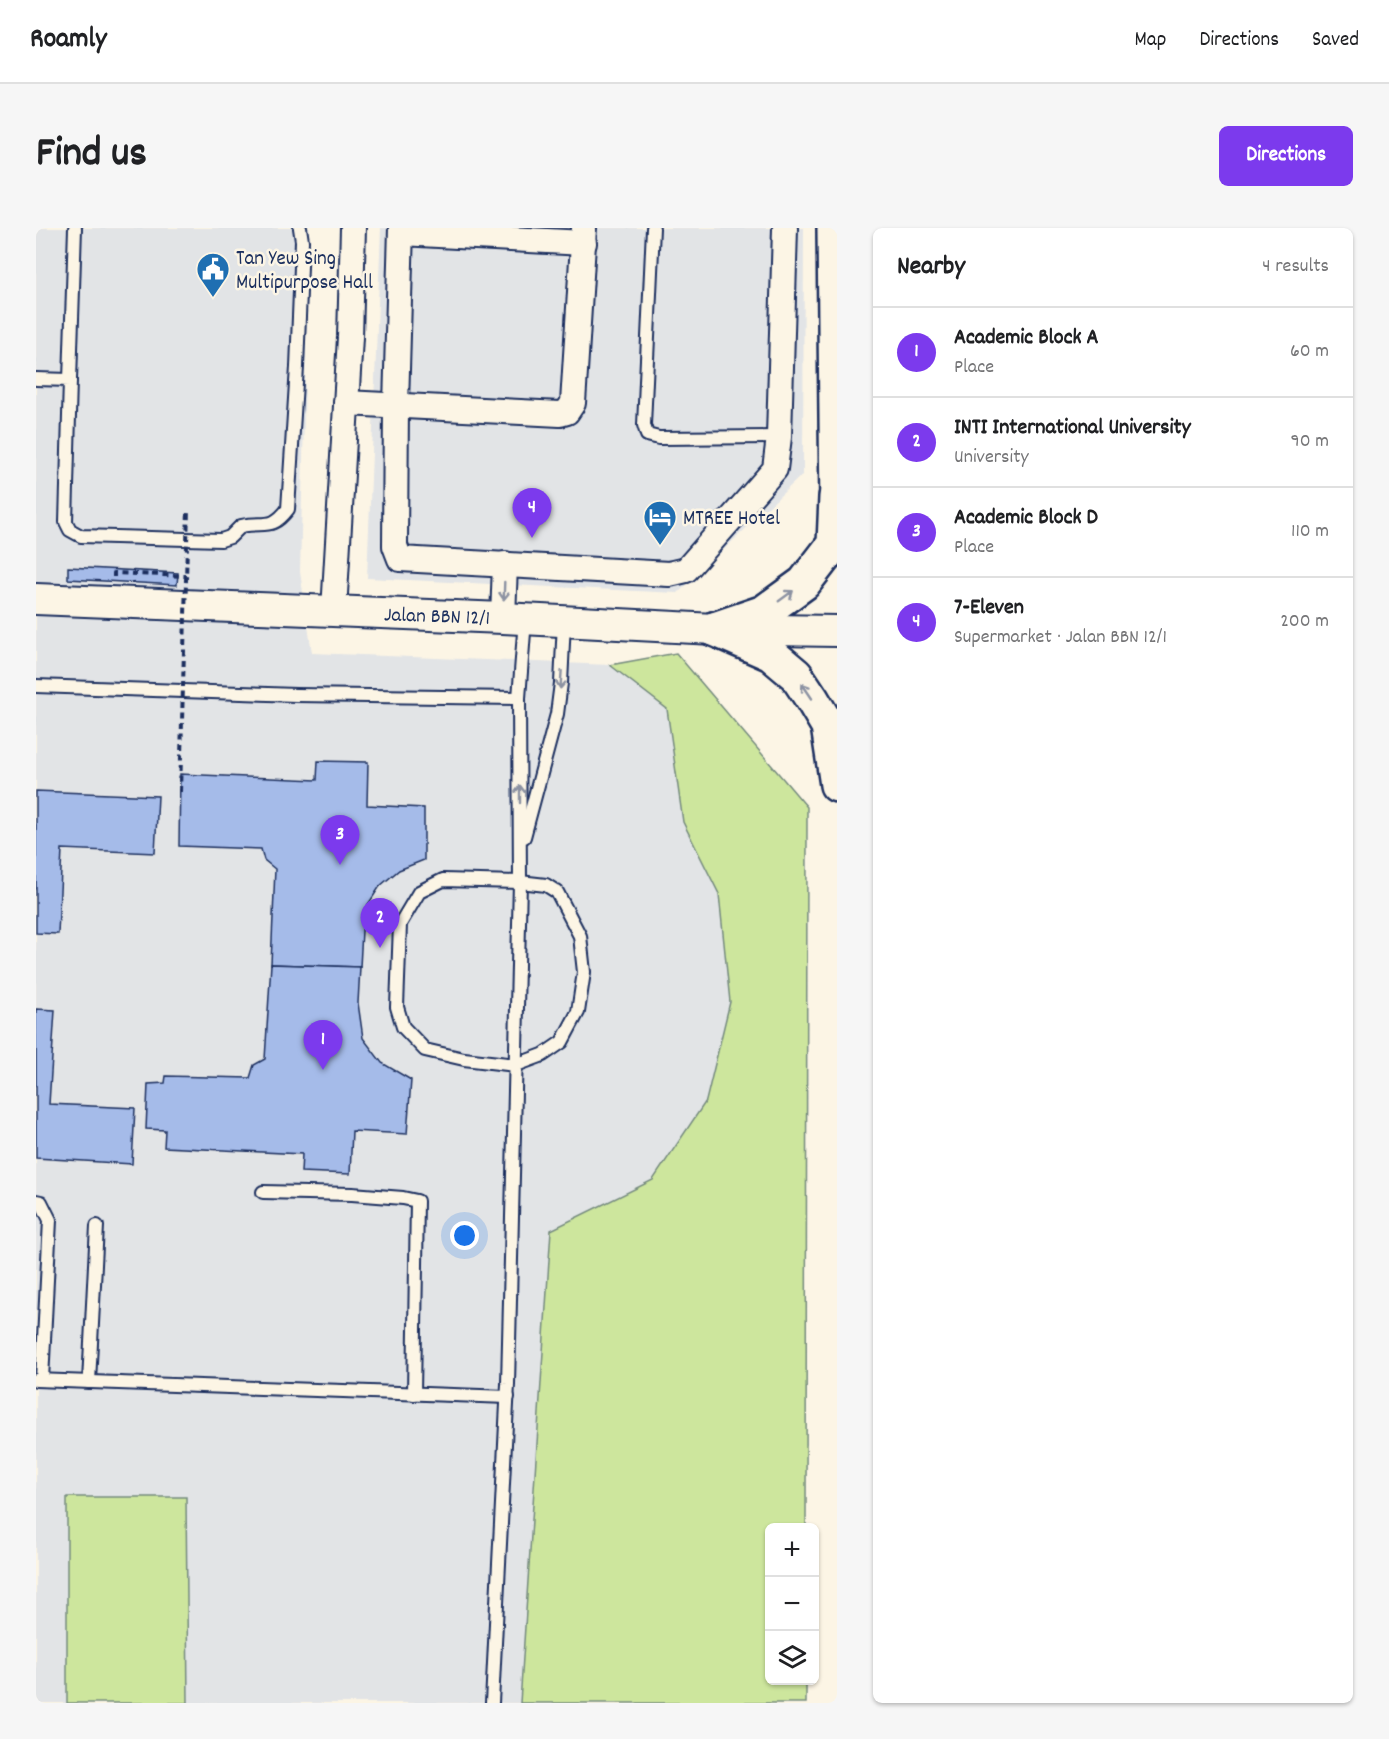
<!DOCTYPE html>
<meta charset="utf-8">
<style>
:root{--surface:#fff;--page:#f6f6f6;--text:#202124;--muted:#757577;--line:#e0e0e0;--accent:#7c3aed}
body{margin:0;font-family:Dekko,sans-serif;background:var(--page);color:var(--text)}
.controls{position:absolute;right:18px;bottom:18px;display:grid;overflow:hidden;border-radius:9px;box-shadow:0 2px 4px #0004}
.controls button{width:54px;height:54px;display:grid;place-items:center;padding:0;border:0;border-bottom:2px solid var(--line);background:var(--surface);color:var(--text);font:30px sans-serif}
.you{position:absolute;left:429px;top:1008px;width:21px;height:21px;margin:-15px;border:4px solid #fff;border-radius:50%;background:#1a73e8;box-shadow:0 0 0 9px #1a73e833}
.badge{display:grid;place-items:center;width:39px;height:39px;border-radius:50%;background:var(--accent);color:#fff;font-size:20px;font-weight:700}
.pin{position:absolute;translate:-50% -50px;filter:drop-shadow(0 2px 3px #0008)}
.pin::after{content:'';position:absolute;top:32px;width:21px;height:18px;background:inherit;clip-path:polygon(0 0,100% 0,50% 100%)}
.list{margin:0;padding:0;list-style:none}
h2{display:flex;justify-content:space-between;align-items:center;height:78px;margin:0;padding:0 24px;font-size:26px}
h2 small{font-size:20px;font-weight:400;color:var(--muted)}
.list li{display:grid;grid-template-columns:39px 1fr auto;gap:18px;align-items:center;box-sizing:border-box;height:90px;padding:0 24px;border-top:2px solid var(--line)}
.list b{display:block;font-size:22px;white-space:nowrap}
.list p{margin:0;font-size:20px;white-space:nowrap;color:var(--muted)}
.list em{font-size:20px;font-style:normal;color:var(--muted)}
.icon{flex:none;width:33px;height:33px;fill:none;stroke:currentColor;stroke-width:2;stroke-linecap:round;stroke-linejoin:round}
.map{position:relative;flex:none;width:801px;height:1475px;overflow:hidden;border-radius:9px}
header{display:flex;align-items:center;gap:36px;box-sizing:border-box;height:84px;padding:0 30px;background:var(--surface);border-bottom:2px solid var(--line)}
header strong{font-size:28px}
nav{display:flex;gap:33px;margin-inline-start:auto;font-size:21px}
.intro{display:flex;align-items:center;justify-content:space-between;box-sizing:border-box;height:144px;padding:0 36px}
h1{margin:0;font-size:42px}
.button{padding:15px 27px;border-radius:9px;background:var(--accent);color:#fff;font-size:21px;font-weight:700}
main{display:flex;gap:36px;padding:0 36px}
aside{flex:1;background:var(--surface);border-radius:9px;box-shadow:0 2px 4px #0004}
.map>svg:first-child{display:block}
</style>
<header>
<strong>Roamly</strong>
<nav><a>Map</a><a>Directions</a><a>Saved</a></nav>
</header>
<div class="intro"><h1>Find us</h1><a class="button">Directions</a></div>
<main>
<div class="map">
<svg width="801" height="1475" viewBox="0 0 801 1475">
<rect width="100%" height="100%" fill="#fcf5e5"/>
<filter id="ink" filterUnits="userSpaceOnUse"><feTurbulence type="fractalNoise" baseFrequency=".0167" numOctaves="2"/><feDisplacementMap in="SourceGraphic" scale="12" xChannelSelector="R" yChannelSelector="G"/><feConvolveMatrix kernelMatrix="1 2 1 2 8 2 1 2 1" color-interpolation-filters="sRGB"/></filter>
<g filter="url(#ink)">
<g fill="#e2e4e6">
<polygon points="0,0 273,0 264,344 276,425 574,437 631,481 647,594 683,666 694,774 670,873 617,952 515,1003 484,1475 0,1475"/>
<polygon points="345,0 768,0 767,246 642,365 331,350"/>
</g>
<g fill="#cde69d" stroke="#748a7e" stroke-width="1.5">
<polygon points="640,425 771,579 770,1299 734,1300 734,1452 770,1453 770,1475 484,1475 515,1002 617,952 670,873 694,774 683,666 647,594 631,481 574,437"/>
<polygon points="31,1269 150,1269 152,1475 31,1475"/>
</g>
<g fill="#a5bbe9" stroke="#1b2f5e" stroke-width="1.5">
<polygon points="32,339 142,345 141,357 32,351"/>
<polygon points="282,533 332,534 331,577 388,580 388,632 363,642 344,658 331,678 326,703 324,739 235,736 239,641 228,632 225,621 143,618 144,546 281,552"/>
<polygon points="0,563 122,568 119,625 26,621 22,706 0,705"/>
<polygon points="235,736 324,739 322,775 327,810 346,835 375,852 371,906 316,903 314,946 265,944 266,926 128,919 129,902 110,901 112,856 129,855 130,848 214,850 218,837 229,831"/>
<polygon points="0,781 19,782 13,876 99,880 96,936 0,930"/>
</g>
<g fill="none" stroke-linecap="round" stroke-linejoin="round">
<defs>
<g id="service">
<polyline points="617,0 608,197 611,207 623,210 743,209"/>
<path d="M 0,151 L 34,152 L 30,294 L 34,302 L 45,308 L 185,312 L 194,309 L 205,298 C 229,293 235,303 252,281 L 261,139 L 266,13 L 264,0"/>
<polyline points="34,152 39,0"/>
<polyline points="0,458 260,467 483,470"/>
<polyline points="488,609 521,486 525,455 528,394"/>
<polygon points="407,652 484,654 510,657 521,664 544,708 548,744 542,784 526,814 507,827 480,837 428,831 389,822 367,799 361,779 364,696 383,664"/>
<polyline points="227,964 316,966 367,970 381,973 378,1166"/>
<polyline points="0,973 5,974 14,992 6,1152"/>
<polyline points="0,1152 472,1169"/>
<polyline points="53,1154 61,998"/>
<polyline points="456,1475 472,1156 484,654 483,470 489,391"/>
</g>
<g id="minor">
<polyline points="365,0 360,177 359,318 364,331 633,346 650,342 739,241 743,209 749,0"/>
<polyline points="365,5 548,15"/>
<polyline points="310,175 524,186 531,184 537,175 548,0"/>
<polyline points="298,383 314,109 317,0"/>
<polyline points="467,390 469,336"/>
</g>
<polyline id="tertiary" points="0,371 467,390 678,401 801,403"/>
<g id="secondary">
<polyline points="798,0 801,281"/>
<polyline points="678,401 735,426 760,447 776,471 792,498 801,557"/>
<polyline points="678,401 728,384 768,355 798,316 800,269"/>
</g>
</defs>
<use href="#service" stroke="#1b2f5e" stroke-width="16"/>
<use href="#minor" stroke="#1b2f5e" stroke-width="28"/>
<use href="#tertiary" stroke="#1b2f5e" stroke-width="34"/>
<use href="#secondary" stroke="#1b2f5e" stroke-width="38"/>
<polyline stroke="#1b2f5e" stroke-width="4" stroke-dasharray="6 4.5" stroke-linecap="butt" points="78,349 78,345 150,348"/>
<use href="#service" stroke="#fcf5e5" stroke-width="12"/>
<use href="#minor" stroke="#fcf5e5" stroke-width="24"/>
<use href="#tertiary" stroke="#fcf5e5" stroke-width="30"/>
<use href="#secondary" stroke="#fcf5e5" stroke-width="33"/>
<polyline stroke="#1b2f5e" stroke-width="4" stroke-dasharray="6 4.5" stroke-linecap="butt" points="144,564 152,281"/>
</g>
<defs><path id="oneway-shaft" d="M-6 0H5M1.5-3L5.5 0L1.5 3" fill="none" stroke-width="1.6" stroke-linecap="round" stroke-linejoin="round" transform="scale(1.5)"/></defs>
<g stroke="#8c92a2">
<use href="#oneway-shaft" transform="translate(468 363) rotate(92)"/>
<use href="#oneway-shaft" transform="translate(750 368) rotate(-36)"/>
<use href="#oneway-shaft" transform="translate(525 452) rotate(94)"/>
<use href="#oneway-shaft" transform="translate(771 463) rotate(-124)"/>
<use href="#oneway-shaft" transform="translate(484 566) rotate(-90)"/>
</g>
</g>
<defs>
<symbol id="civic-pin" viewBox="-11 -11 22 30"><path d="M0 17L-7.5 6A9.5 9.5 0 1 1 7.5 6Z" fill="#1f6fb2" stroke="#fcf5e5"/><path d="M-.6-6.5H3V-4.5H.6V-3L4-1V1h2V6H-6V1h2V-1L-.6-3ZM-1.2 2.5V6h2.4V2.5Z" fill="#fff"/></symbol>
<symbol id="hotel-pin" viewBox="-11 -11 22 30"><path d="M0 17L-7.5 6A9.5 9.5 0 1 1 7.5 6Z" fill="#1f6fb2" stroke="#fcf5e5"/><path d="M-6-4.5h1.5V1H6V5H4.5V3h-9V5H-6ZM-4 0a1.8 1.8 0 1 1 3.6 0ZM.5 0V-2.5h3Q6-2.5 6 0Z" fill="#fff"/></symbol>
</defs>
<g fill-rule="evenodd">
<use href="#civic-pin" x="158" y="22" width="38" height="52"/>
<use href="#hotel-pin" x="605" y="270" width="38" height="52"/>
</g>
<g text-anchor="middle" stroke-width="5" stroke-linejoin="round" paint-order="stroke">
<g font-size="21" fill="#1b2f5e" stroke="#fcf5e5" text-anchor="start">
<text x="200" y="36">Tan Yew Sing<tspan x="200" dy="24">Multipurpose Hall</tspan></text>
<text x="647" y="296">MTREE Hotel</text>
</g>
<g font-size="21" fill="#1b2f5e" stroke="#fcf5e5">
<text transform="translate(401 387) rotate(2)" y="7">Jalan BBN 12/1</text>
</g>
</g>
</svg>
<div class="controls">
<button>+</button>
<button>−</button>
<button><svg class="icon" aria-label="layers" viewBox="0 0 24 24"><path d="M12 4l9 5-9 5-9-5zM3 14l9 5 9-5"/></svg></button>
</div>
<div class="you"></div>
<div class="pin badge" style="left:287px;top:842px">1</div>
<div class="pin badge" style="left:344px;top:720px">2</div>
<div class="pin badge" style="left:304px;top:637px">3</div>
<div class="pin badge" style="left:496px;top:310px">4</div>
</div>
<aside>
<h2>Nearby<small>4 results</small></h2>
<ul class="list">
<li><span class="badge">1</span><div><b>Academic Block A</b><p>Place</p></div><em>60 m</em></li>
<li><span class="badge">2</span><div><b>INTI International University</b><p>University</p></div><em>90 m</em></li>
<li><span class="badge">3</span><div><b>Academic Block D</b><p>Place</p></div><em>110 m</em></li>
<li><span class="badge">4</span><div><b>7-Eleven</b><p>Supermarket · Jalan BBN 12/1</p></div><em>200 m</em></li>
</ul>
</aside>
</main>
